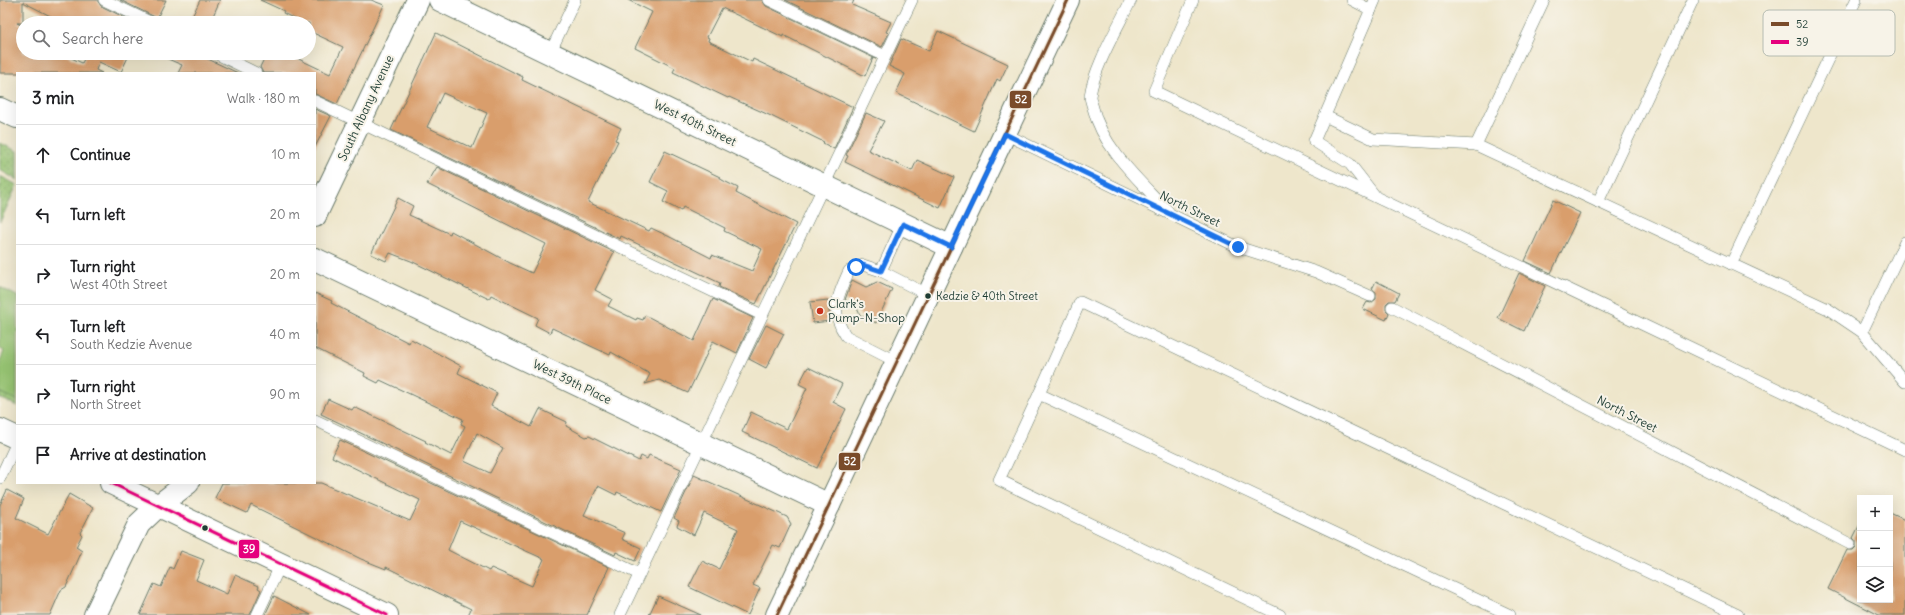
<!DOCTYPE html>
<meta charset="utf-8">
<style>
:root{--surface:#fff;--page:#f6f6f6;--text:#202124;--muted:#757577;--line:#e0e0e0}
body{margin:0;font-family:Delius,sans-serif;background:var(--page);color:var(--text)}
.controls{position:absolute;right:12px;bottom:12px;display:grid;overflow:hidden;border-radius:0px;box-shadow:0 4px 16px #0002}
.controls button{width:36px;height:36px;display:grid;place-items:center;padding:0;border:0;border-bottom:1px solid var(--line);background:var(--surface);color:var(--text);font:20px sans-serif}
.stop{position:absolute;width:12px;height:12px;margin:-9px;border:3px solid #1a73e8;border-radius:50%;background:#fff}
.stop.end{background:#1a73e8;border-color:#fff;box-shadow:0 1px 4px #0008}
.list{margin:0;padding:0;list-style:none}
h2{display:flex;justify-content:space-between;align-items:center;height:52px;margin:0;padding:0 16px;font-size:17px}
h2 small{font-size:13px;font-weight:400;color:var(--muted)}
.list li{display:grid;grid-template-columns:26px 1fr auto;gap:12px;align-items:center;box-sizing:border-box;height:60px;padding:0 16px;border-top:1px solid var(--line)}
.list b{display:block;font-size:15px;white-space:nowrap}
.list p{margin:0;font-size:13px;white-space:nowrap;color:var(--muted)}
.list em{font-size:13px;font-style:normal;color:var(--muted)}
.icon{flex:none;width:22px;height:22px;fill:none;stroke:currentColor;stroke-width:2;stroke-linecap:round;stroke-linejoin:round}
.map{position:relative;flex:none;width:1905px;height:615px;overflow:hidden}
.search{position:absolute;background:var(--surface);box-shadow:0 4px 16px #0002;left:16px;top:16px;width:300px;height:44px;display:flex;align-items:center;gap:10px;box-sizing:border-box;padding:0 14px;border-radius:22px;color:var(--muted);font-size:15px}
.panel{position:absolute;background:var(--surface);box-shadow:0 4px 16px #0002;left:16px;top:72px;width:300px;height:412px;border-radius:0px}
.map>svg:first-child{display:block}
</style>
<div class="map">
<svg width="1905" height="615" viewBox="0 0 1905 615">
<defs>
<pattern id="grass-dots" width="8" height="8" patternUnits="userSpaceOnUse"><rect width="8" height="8" fill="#95c271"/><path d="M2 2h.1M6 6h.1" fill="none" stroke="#799f5e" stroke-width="1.8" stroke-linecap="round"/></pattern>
</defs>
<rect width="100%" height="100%" fill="#f7f3e8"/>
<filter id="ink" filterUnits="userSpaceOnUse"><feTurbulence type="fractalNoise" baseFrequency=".025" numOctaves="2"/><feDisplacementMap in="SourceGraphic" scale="8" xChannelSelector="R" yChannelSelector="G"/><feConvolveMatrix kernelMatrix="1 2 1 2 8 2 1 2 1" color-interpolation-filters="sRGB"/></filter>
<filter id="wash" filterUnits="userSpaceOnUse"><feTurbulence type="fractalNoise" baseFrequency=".012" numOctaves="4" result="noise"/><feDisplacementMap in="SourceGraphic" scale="16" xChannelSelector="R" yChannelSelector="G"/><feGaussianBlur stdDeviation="0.9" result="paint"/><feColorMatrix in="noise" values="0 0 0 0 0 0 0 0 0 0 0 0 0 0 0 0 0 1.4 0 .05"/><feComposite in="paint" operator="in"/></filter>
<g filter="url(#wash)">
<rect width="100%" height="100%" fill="#eee6cb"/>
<g fill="url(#grass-dots)" stroke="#5a8052">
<polygon points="0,143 17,151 17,180 0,170"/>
<polygon points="0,176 17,185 0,222"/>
<polygon points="0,392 17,400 17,406 0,398"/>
</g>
<polygon fill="#95c271" stroke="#5a8052" points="0,287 17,296 17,400 0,392 0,361 4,351 0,349"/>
<g id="blocks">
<g fill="#d99e6c" fill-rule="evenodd">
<polygon points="0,0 97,0 101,6 136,23 64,23 23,2 23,23 17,23 23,26 23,53 61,53 82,63 86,55 81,53 130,53 121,72 99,62 96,70 102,73 0,73"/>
<polygon points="120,0 166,0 157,18"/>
<polygon points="200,0 220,0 210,23 189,23"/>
<polygon points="260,0 371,0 384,5 337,104 315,94 315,73 263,73 260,67 267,53 278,53 285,56 286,53 330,74 343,47 309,31 309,23 303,23 283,13 284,11"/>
<polygon points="628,0 762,0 766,6 876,59 873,58 865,76 783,35 783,37 722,8 707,37 709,38 708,41 752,62 753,59 853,107 834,149 823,143 824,142 769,115 729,97 728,98 673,72 675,68 635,48 652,12"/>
<polygon points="785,0 854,0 852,5 891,22 886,32 889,33 882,47"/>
<polygon points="938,31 1008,64 1000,81 997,79 974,131 896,93 905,74 889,66 901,39 929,51"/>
<path d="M 436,33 L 523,77 L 522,80 L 621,128 L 615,140 L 618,141 L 588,202 L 649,231 L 651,228 L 668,236 L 711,258 L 712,255 L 752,271 L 762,249 L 724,231 L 725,228 L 683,207 L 681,211 L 663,202 L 668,191 L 650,182 L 665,151 L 720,177 L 722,180 L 738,188 L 736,193 L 796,224 L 756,304 L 719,287 L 720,283 L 682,265 L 621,236 L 620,239 L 391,130 ZM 443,93 L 487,113 L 472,148 L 427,127 Z"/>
<polygon points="154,53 195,53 238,73 178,73 182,65"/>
<polygon points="315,109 331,116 315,147"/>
<polygon points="866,113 884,121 868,150 912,171 917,160 954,177 940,208 845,162 848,156 846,155"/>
<polygon points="437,167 614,252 595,290 612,299 608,306 636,320 637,318 643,320 645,315 694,341 713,299 753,318 737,353 713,341 688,393 659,380 645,384 650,374 611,352 610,355 552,328 550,333 535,325 538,318 491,295 489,299 411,261 390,253 386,261 371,254 398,198 413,206 409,215 450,234 451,231 510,263 532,273 546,244 427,184"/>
<polygon points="1553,200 1580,213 1551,273 1525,261"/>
<polygon points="1519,273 1545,286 1524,331 1498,318"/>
<polygon points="852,280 866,287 877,282 892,289 876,323 860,315 856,306 845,300"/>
<polygon points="1376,281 1399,293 1395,301 1389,301 1386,304 1386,310 1389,313 1386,320 1363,309 1367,302 1371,303 1376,299 1376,292 1372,289"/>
<path d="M 315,293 L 332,301 L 331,303 L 409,343 L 411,339 L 461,366 L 458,373 L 497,393 L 491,406 L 531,427 L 540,409 L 567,422 L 566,426 L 586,437 L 589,436 L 639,461 L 641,456 L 647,459 L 649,455 L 681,469 L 661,512 L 617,492 L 616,495 L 598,486 L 584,515 L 625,533 L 622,539 L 641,548 L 635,561 L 616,552 L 615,555 L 321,414 L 328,399 L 352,410 L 354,407 L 426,441 L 425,442 L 451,455 L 465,426 L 461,424 L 463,419 L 380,380 L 378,383 L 364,376 L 365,373 L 315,348 ZM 477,433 L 503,448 L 490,473 L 464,461 Z"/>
<polygon points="828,300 830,321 813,323 810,302"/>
<polygon points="766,325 784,334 766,368 749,359"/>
<polygon points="808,367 842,384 833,402 846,409 817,468 742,432 751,412 787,429 807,388 799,384"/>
<path d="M 340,440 L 609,567 L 587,615 L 468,615 L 471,609 L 386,567 L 386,569 L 361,559 L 251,505 L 247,513 L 215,498 L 222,483 L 321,483 L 410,521 L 420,500 L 332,457 ZM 460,521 L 544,559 L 532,586 L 491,568 L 489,571 L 448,550 Z"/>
<polygon points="694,475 787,517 791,524 780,548 773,545 753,585 760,588 748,615 689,587 702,561 719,569 738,529 704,513 694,535 677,526 679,521 674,518"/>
<polygon points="7,490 24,499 16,518 48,534 69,494 93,508 80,533 82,535 76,547 82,551 66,587 61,590 50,615 0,615 0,505"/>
<polygon points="1890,513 1905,520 1905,615 1879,615 1828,589 1847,550 1853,550 1856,547 1856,541 1853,538 1860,524 1860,600 1890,600"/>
<polygon points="181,551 204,560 196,580 227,594 235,575 259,586 258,588 261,590 250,615 140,615 154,584 161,587 170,567 173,569"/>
<polygon points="274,596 311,615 265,615"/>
<polygon points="658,596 701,615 649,615"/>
</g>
</g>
</g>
<g filter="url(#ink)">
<use href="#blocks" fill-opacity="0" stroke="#677869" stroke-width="1"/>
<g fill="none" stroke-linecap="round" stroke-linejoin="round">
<defs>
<g id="service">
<polyline points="104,0 152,23"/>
<polyline points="769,0 885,56"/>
<path d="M 1131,0 C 1118,27 1094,67 1090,96 C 1090,100 1092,104 1093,108 C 1103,149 1140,181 1168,211"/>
<polyline points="1193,0 1154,91 1905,450"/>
<polyline points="1352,0 1371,10"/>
<polyline points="1375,0 1314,141 1350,164 1375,196"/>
<polyline points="215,53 256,73"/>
<polyline points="550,53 575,0"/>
<polyline points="315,101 762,315"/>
<polyline points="1325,116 1373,139 1476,145 1828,309 1862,332 1905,382"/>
<polyline points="1005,134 1238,247 1316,272 1370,296"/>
<polyline points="1476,145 1544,0"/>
<polyline points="1598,202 1693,0"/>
<polyline points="1731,264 1856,0"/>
<polyline points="881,271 903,223"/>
<polyline points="1392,307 1850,544"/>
<polyline points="1862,332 1905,242"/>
<path d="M 897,362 L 846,336 C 829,312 838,295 849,271 L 863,265 L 881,271 L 928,295"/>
<polyline points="1039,394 1080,302 1738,615"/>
<polyline points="315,420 639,574"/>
<polyline points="0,478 17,442"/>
<polyline points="257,615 281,564"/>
<polyline points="620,615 912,0"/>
<polyline points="1280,615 999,480 1039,394 1510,615"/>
</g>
<g id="minor">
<polyline points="440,0 951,247"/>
<polyline points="0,109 17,117"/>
<polyline points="315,216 418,0"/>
<polyline points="315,259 829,505"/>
<polyline points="95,615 139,524 158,506 188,483"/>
</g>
<g id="tertiary">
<polyline points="0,430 17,438"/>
<polyline points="111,483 387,615"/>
</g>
<polyline id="secondary" points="777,615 1068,0"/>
</defs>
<use href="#service" stroke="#677869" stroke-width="12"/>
<use href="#minor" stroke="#677869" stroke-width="24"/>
<use href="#tertiary" stroke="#677869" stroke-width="24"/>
<use href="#secondary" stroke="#677869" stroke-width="24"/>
<use href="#service" stroke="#fff" stroke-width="11"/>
<use href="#minor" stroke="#fff" stroke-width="22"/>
<use href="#tertiary" stroke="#fff" stroke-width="22"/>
<use href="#secondary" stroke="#fff" stroke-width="22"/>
<defs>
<polyline id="bus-1" points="777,615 1068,0"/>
<polyline id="bus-2" points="111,483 387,615"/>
</defs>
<use href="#bus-1" stroke="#f7f3e8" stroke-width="6"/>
<use href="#bus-2" stroke="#f7f3e8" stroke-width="6"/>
<use href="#bus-1" stroke="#7a4b2a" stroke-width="3"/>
<use href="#bus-2" stroke="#e5007d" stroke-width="3"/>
</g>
</g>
<g fill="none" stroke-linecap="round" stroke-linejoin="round" filter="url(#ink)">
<polyline stroke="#1a73e8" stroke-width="5" points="856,267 863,265 881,271 903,224 951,247 1005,134 1238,247"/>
</g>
<g fill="#1f3d34" stroke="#f7f3e8" stroke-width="1.5">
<circle cx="928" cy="296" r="3.5"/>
<circle cx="205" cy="528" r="3.5"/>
</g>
<circle fill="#c8321e" stroke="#f7f3e8" stroke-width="1.5" cx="820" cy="311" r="4"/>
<g text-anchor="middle" stroke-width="4" stroke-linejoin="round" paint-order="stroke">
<g font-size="11" fill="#1f3d34" stroke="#f7f3e8" text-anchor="start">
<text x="936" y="300">Kedzie &amp; 40th Street</text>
</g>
<g font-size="12" fill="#1f3d34" stroke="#f7f3e8">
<text transform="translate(366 108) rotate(-65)" y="4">South Albany Avenue</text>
<text transform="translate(695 123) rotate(26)" y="4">West 40th Street</text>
<text transform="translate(1190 209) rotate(26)" y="4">North Street</text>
<text transform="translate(572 382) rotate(26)" y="4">West 39th Place</text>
<text transform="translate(1627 414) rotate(27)" y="4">North Street</text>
</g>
<g font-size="12" fill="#1f3d34" stroke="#f7f3e8" text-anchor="start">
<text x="828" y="308">Clark's<tspan x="828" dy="14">Pump-N-Shop</tspan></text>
</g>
</g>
<rect x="1763" y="10" width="132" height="46" rx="6" fill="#f7f3e8" stroke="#b6bcb2" stroke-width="1"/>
<rect x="1771" y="22" width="18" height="4" fill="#7a4b2a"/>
<rect x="1771" y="40" width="18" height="4" fill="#e5007d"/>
<g font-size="11" fill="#1f3d34">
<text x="1796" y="28">52</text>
<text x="1796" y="46">39</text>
</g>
<g stroke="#f7f3e8" stroke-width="1.5">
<rect x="1009" y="90" width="23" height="19" rx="4" fill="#7a4b2a"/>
<rect x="838" y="452" width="23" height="19" rx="4" fill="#7a4b2a"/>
<rect x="238" y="539" width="22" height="20" rx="4" fill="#e5007d"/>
</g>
<g font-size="11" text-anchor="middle" font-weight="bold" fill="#fff">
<text x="1021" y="103">52</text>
<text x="850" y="465">52</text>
<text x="249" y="553">39</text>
</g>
</svg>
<div class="controls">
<button>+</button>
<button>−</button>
<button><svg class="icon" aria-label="layers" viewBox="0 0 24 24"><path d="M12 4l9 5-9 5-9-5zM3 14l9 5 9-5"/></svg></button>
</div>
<div class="stop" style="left:856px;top:267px"></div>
<div class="stop end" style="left:1238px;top:247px"></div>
<div class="search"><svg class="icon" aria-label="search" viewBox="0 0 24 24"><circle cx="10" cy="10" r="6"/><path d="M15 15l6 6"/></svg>Search here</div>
<section class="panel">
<h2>3 min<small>Walk · 180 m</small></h2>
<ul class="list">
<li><svg class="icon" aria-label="ahead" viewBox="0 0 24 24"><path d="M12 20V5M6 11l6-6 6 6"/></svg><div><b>Continue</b></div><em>10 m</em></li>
<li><svg class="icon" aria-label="left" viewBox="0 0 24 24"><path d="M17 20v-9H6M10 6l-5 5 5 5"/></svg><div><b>Turn left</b></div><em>20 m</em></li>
<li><svg class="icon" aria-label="right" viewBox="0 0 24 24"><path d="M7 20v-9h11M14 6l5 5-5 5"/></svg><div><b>Turn right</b><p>West 40th Street</p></div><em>20 m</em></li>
<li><svg class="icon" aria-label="left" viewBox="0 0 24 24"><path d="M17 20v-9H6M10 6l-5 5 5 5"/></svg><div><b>Turn left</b><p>South Kedzie Avenue</p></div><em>40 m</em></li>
<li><svg class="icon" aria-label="right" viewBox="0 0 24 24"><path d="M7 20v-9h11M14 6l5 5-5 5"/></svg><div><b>Turn right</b><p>North Street</p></div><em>90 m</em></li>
<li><svg class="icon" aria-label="arrive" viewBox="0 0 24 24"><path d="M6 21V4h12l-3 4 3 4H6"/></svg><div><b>Arrive at destination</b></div></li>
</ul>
</section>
</div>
